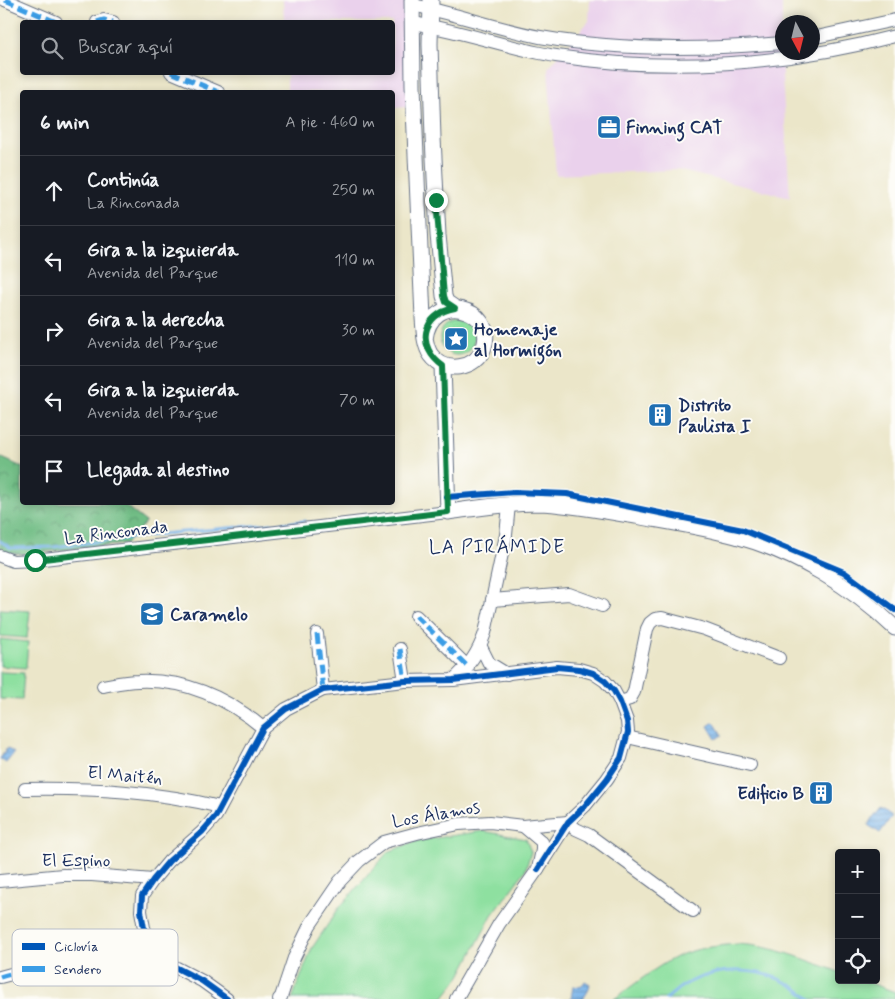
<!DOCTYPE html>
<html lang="es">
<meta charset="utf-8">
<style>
:root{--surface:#171b24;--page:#20242c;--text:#f1f3f6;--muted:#9ea1a6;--line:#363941}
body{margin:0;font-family:Mynerve,sans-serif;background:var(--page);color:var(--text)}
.controls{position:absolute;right:15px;bottom:15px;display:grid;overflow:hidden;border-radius:5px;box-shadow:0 2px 8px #0003}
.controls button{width:45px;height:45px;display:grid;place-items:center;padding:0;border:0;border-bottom:1px solid var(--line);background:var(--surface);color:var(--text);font:25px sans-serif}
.compass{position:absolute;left:775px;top:15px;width:45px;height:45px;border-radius:50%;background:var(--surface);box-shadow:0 2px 8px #0003;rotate:173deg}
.stop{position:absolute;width:15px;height:15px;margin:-11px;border:4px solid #0b8043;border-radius:50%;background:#fff}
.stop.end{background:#0b8043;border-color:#fff;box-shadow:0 1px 5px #0008}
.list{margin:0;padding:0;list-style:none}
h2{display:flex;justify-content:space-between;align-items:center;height:65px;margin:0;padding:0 20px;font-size:21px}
h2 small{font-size:16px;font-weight:400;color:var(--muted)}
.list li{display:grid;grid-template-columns:32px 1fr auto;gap:15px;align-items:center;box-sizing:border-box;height:70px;padding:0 20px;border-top:1px solid var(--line)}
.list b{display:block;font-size:19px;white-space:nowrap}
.list p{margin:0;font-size:16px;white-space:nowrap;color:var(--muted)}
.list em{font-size:16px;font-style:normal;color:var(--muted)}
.icon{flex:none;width:28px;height:28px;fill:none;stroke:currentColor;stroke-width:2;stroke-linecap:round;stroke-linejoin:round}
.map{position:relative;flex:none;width:895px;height:999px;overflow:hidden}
.search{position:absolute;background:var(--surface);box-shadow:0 2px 8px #0003;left:20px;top:20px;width:375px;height:55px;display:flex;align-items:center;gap:12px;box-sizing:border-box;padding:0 18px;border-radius:5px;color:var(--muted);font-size:19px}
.panel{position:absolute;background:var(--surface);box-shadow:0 2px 8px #0003;left:20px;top:90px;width:375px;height:415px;border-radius:5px}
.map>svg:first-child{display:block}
</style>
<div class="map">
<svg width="895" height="999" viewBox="0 0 895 999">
<defs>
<pattern id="forest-crowns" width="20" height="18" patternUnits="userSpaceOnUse" patternTransform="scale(1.25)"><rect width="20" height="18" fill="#72be86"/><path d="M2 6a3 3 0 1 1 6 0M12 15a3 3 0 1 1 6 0" fill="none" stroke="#5d9b71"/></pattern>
<pattern id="water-rules" width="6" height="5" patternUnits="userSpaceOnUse" patternTransform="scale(1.25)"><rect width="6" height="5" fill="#79b4ea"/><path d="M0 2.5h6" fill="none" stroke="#6293c1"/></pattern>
</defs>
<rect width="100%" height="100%" fill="#fdfcf7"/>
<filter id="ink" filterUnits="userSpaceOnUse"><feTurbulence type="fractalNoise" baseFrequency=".02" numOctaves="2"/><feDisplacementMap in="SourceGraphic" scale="10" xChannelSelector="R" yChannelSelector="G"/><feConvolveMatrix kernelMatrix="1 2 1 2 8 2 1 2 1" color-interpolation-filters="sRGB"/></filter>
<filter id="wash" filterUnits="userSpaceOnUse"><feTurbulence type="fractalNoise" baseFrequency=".0096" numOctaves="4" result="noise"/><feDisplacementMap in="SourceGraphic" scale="20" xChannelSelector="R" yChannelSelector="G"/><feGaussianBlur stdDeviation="1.12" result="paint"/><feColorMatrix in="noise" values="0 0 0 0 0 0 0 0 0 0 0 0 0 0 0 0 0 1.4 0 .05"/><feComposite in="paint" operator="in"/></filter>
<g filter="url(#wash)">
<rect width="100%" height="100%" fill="#ebe6c9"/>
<g fill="#ead1ec">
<polygon points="283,0 406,0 408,107 393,108 392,92 287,92 287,73 392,72 392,22 284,22"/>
<polygon points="590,0 782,0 782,76 790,197 677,170 556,175 548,68 589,21"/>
</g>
<g fill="#8ee0a0" stroke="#54887f">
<circle cx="457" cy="338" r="17"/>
<polygon points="0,609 30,611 27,638 0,636"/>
<polygon points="0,639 28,642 26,668 0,666"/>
<polygon points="0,672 24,673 22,700 0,699"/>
<polygon points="483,831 526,839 531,852 525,871 492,915 460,976 443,998 292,999 312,948 339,908 388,852 416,841"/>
<path d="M 737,944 C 775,946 804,959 839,972 L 839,980 L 862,980 L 895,992 L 895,999 L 614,999 C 634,985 654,968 676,957 C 695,948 716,946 737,944 Z"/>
</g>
<polygon fill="url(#forest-crowns)" stroke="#467672" points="0,457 22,467 22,502 122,503 146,522 126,544 24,554 0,552"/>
<g fill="url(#water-rules)" stroke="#4a72a4">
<polygon points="714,722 722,735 716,739 708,726"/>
<polygon points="7,748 14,753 6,763 0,759"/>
<polygon points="881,808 892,816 880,833 868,825"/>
<polygon points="585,981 590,984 588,991 583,999 571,999 573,986 581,987"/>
</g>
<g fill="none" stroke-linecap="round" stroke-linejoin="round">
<g stroke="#79b4ea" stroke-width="3">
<polyline points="0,541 11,548 53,547 172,533 305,521"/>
<path d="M 666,999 C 673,994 680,986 688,983 C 720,966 760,967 791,985 C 798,989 804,994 810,999"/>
</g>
</g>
</g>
<g filter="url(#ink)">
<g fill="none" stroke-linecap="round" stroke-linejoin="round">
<defs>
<g id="minor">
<polyline points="5,0 56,22"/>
<path d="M 412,5 C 455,13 497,29 540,37 C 620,51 703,50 782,43"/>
<polyline points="97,22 104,20 113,22"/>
<path d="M 412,23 C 460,30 507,48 556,56 C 668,73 786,65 895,36"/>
<polyline points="812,38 895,20"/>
<polyline points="171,72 218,92"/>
<polyline points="0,556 13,561 35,560 448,512"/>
<polyline points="492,600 569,594 602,606"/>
<polyline points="416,616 468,667"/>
<polyline points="317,634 323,690"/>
<polyline points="481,647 489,663 507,674"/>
<polyline points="400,649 405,681"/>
<path d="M 453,680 C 470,665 478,653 485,633 L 506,535 L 509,505"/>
<path d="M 103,686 C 114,684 126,681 138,681 C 185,679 227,698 263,728"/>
<polyline points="620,702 630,699 634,692 647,629 650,623 655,619 662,618 704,629 779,658"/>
<polyline points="627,737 750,765"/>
<path d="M 25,789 C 92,788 156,791 220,807"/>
<polyline points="0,881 63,875 92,875 153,880"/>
<path d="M 0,977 C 54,961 108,960 164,958"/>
<polyline points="227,999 202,981 173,966 151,944 144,928 141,911 142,896 153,880 169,861 202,832 216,816 263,728 286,709 323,690 405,681 453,680 557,667 579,669 593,673 605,681 614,691 620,702 627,721 628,732 621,758 607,779 585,806 568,822 538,869"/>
<polyline points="279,999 281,997 294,958 310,925 340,881 359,861 384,842 417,833 459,824 490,822 523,826 568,822 576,829 589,835 693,911"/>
<polyline points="456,999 499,924 538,869 542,850 542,842 523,826"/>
</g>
<g id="tertiary">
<path d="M 412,0 L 413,86 L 423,318 C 424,330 424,345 431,355 C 445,374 476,370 484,347 C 497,308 431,289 425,339"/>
<polyline points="431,0 430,44 433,138 438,235 444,296 446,302 455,308"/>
<path d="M 443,366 L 448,512 C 478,508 508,503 538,503 C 571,504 604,511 636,516 C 669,522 703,527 736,536 C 795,552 851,586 895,628"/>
</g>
</defs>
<use href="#minor" stroke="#646f83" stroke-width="14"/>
<use href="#tertiary" stroke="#646f83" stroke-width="17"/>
<use href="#minor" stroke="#fff" stroke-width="12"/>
<use href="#tertiary" stroke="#fff" stroke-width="15"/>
<g stroke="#3b9de6" stroke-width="5" stroke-dasharray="10 5" stroke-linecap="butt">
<polyline points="5,0 56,22"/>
<polyline points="97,22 104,20 113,22"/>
<polyline points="171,72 218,92"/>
<polyline points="416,616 468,667"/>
<polyline points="317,634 323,690"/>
<polyline points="400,649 405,681"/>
<path d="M 0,977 C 54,961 108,960 164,958"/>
</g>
<defs>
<g id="cycleway">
<polyline points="447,497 514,492 567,494 743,530 844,572 895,610"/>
<polyline points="227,999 202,981 173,966 151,944 144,928 141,911 142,896 153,880 169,861 202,832 216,816 263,728 286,709 323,690 405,681 453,680 557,667 579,669 593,673 605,681 614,691 620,702 627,721 628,732 621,758 607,779 585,806 568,822 538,869"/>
</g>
</defs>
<use href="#cycleway" stroke="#fdfcf7" stroke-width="9"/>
<use href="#cycleway" stroke="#0057b8" stroke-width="6"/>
</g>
</g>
<g fill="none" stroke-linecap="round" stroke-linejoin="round" filter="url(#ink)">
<path stroke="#0b8043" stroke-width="6" d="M 35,560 L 448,512 L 443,366 C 416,347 421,314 455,308 L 446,302 L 444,296 L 436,200"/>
</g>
<defs>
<symbol id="office-square" viewBox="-11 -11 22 22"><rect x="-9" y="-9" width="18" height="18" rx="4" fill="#1f6fb2" stroke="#fdfcf7"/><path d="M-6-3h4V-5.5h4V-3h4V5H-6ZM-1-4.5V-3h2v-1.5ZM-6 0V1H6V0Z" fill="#fff"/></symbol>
<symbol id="sight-square" viewBox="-11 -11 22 22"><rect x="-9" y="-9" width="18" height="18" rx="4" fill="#1f6fb2" stroke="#fdfcf7"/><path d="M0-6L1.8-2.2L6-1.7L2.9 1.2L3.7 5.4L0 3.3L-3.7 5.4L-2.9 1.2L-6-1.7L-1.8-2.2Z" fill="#fff"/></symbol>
<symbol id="building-square" viewBox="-11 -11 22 22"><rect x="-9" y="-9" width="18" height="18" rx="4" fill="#1f6fb2" stroke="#fdfcf7"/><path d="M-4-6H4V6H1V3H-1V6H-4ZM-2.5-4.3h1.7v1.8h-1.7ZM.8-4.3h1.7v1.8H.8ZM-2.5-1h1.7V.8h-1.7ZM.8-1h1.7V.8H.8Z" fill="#fff"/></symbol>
<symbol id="school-square" viewBox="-11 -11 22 22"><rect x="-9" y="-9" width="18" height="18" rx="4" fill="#1f6fb2" stroke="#fdfcf7"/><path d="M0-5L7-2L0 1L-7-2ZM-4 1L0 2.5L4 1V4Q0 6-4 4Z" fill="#fff"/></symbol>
</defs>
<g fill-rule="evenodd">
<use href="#office-square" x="595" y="113" width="28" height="28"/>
<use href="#sight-square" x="442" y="325" width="28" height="28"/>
<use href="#building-square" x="646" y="401" width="28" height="28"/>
<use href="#school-square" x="138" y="600" width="28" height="28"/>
<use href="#building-square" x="807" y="779" width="28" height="28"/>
</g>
<g text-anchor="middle" stroke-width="4" stroke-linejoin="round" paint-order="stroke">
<g font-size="18" font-weight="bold" fill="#1b2f5e" stroke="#fdfcf7" text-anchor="start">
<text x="626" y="133">Finning CAT</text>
<text x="474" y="335">Homenaje<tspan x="474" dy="21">al Hormigón</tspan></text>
<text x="678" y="411">Distrito<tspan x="678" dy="21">Paulista I</tspan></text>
<text x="170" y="620">Caramelo</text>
<text x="804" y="799" text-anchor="end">Edificio B</text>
</g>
<g font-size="18" fill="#1b2f5e" stroke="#fdfcf7">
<text transform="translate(116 532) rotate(-7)" y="6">La Rinconada</text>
<text transform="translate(125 775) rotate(5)" y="6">El Maitén</text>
<text transform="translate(436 814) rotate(-10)" y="6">Los Álamos</text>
<text x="76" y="866">El Espino</text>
</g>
<g font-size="19" letter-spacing="1" fill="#1b2f5e" stroke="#fdfcf7">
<text x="497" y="553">LA PIRÁMIDE</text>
</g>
</g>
<rect x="12" y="929" width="166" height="57" rx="8" fill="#fdfcf7" stroke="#b9bec9" stroke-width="1"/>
<rect x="22" y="943" width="23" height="7" fill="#0057b8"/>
<rect x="22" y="966" width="23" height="6" fill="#3b9de6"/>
<g font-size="14" fill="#1b2f5e">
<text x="54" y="951">Ciclovía</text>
<text x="54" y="974">Sendero</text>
</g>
</svg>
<div class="controls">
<button>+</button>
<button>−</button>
<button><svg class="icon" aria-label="locate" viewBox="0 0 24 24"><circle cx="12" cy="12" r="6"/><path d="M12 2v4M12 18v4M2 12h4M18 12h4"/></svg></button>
</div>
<svg class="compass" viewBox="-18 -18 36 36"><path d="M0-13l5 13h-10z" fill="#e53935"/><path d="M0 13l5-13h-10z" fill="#9ea1a6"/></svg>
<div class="stop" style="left:35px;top:560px"></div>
<div class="stop end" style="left:436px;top:200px"></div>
<div class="search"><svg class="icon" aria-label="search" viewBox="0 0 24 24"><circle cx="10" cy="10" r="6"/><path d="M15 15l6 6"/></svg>Buscar aquí</div>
<section class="panel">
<h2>6 min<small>A pie · 460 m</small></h2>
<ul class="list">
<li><svg class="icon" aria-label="ahead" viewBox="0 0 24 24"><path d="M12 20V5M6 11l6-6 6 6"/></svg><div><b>Continúa</b><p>La Rinconada</p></div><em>250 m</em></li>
<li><svg class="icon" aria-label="left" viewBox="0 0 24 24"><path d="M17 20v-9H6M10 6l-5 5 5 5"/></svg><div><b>Gira a la izquierda</b><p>Avenida del Parque</p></div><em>110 m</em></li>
<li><svg class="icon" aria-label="right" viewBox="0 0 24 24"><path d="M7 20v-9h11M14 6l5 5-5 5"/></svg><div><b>Gira a la derecha</b><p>Avenida del Parque</p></div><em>30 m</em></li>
<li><svg class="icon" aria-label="left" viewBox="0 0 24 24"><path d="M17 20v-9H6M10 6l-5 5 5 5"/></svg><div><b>Gira a la izquierda</b><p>Avenida del Parque</p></div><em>70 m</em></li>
<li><svg class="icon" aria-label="arrive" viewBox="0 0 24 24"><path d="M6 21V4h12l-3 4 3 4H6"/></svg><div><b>Llegada al destino</b></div></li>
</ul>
</section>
</div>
